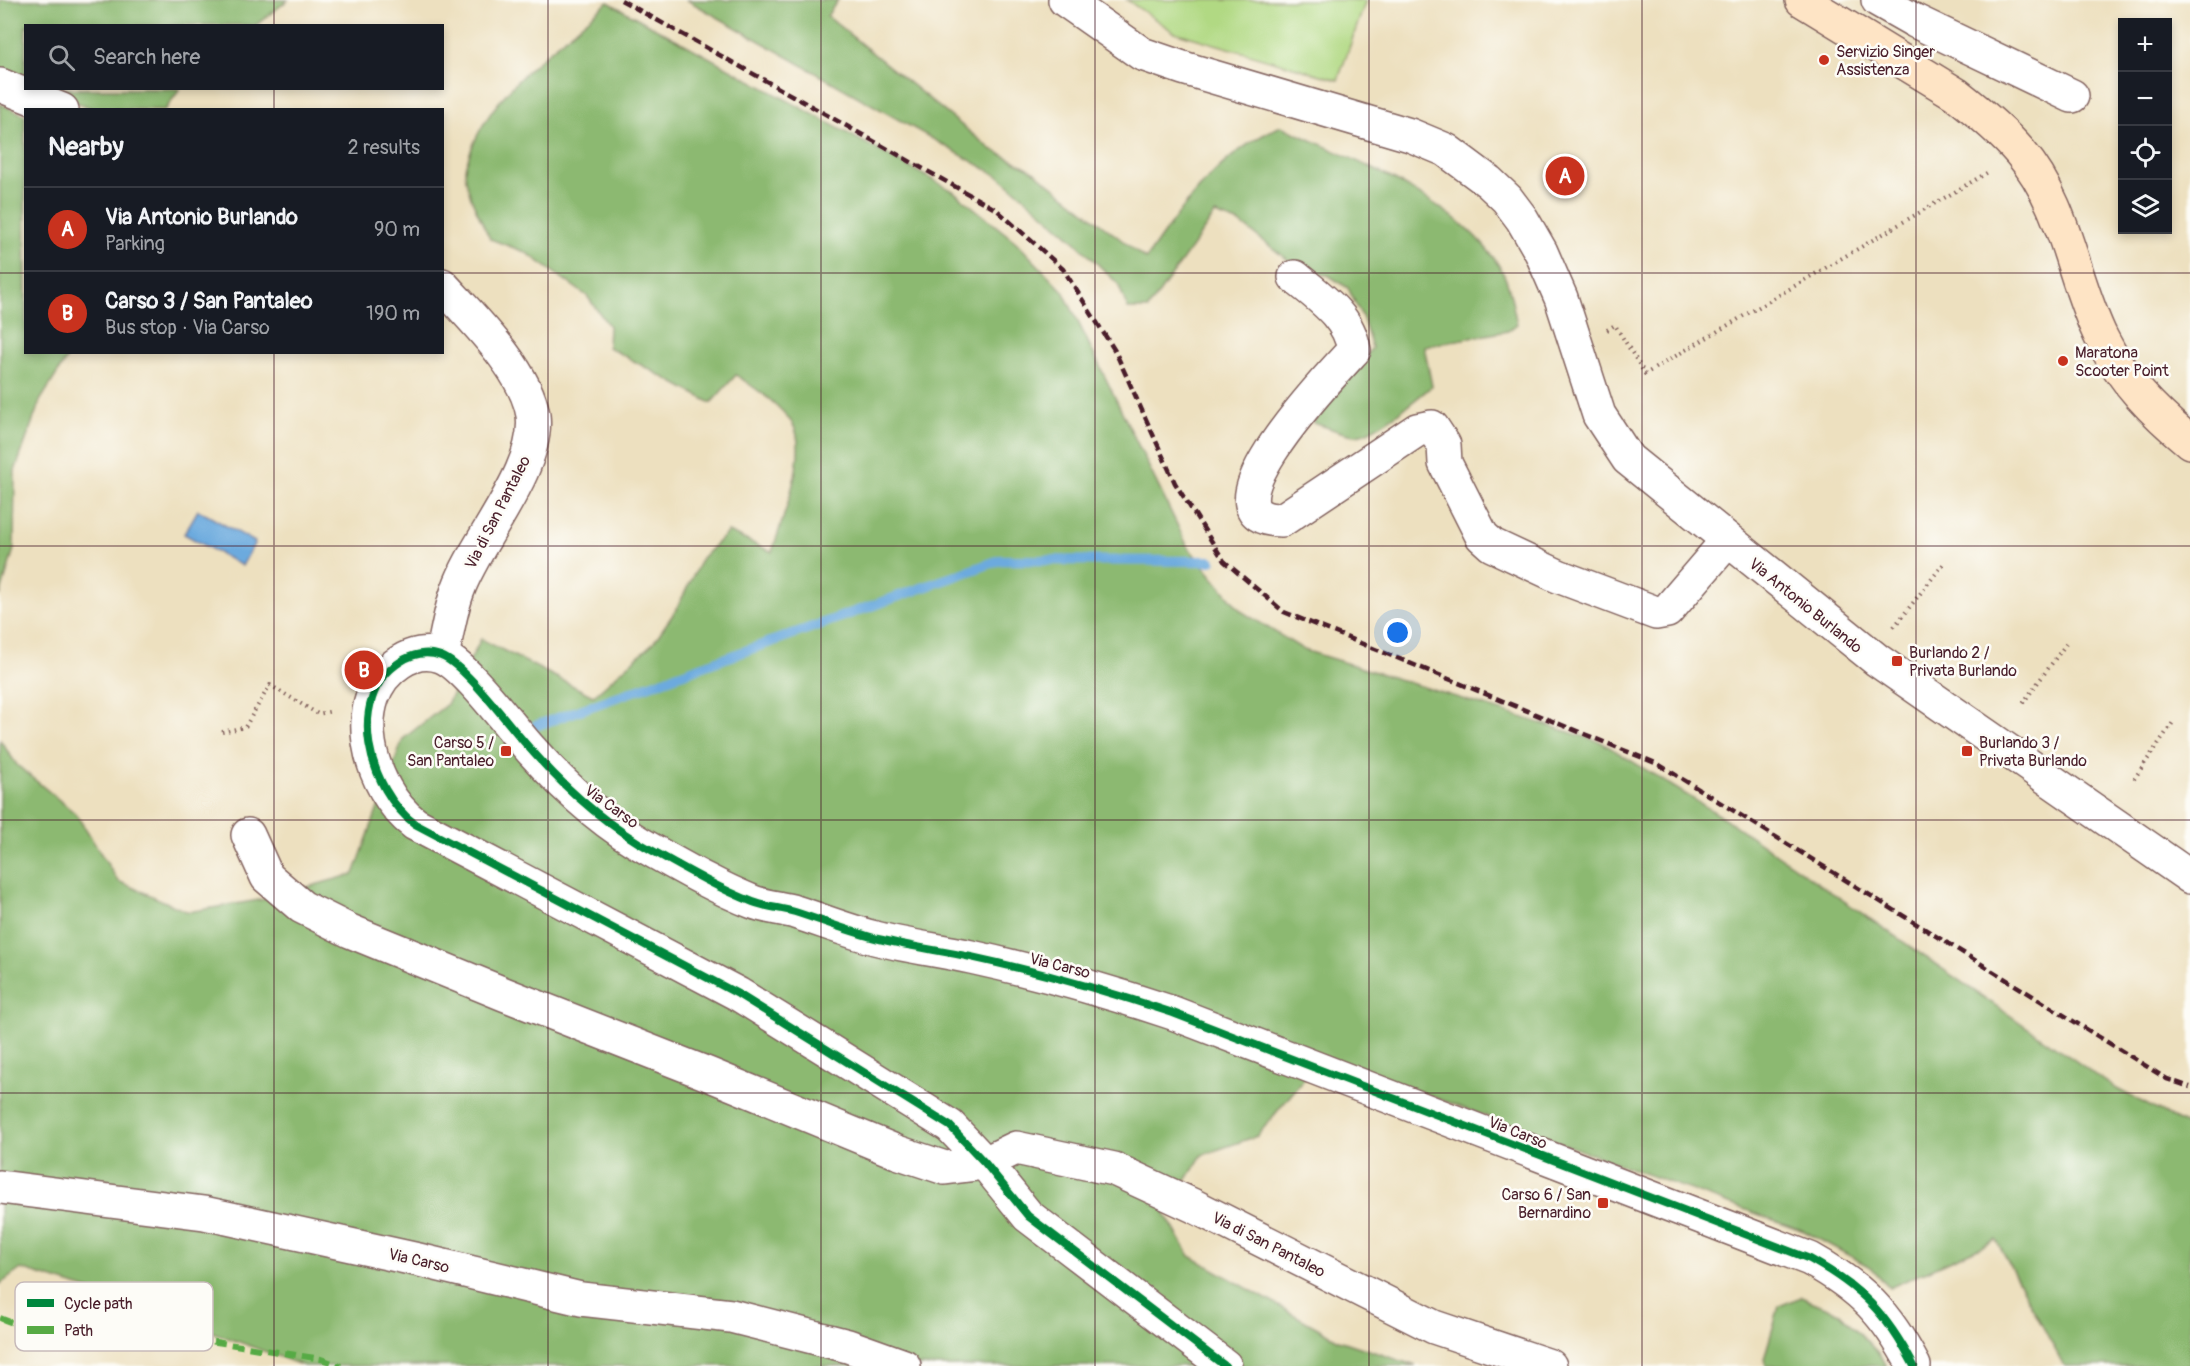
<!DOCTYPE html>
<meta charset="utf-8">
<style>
:root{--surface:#171b24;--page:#242831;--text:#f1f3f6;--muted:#9ea1a6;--line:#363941;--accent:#c8321e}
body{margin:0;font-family:Pangolin,sans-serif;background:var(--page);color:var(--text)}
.controls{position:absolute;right:18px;top:18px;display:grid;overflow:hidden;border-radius:0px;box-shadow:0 3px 9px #0003}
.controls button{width:54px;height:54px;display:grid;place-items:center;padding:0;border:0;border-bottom:2px solid var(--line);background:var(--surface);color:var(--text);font:30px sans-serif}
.you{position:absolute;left:1398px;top:633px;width:21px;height:21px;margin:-15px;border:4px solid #fff;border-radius:50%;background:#1a73e8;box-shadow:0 0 0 9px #1a73e833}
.badge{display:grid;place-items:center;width:39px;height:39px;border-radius:50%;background:var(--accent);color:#fff;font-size:20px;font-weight:700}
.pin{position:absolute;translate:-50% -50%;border:3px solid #fff;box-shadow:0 2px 6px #0006}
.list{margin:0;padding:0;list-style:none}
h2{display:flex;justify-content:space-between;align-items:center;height:78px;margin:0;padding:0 24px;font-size:26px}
h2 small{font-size:20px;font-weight:400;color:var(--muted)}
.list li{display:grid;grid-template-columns:39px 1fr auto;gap:18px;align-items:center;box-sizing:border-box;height:84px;padding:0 24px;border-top:2px solid var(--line)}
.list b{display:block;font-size:22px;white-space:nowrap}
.list p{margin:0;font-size:20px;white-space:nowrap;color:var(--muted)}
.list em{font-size:20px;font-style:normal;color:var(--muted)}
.icon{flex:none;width:33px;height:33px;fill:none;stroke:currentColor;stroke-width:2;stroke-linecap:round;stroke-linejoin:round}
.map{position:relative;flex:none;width:2190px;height:1366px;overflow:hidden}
.search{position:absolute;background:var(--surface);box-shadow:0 3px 9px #0003;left:24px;top:24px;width:420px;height:66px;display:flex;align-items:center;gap:15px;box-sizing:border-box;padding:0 21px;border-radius:0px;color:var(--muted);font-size:22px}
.panel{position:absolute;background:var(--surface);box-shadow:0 3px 9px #0003;left:24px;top:108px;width:420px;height:246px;border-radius:0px}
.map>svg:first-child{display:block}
</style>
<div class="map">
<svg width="2190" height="1366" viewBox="0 0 2190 1366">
<rect width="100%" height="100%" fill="#fdfcf7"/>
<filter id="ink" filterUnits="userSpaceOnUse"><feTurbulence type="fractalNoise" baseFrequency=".0167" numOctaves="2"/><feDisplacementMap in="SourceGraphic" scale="12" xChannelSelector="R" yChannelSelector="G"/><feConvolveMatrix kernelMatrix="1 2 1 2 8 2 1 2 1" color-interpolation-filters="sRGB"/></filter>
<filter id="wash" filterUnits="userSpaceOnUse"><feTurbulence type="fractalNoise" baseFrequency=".008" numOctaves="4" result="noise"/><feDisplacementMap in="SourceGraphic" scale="24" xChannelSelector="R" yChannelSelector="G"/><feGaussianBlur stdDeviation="1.35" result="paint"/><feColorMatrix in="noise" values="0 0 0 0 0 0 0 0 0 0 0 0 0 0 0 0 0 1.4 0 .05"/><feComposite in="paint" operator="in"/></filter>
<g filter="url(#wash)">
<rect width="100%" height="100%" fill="#ede0bf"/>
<polygon fill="#b1d983" stroke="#7e7c57" stroke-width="1.5" points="1127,0 1366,0 1338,80 1174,32"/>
<g fill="#8cb971" stroke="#6b6c4e" stroke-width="1.5">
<polygon points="0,0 288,0 256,25 26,26 25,83 0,73"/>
<path d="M 687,0 L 838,0 L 827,16 L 991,149 L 1032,170 L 1146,259 C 1182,206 1221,152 1281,126 C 1350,159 1469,203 1504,275 C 1511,289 1513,309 1517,324 L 1508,331 L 1424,346 L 1432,386 C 1416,399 1374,436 1354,435 C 1341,434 1326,426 1313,423 L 1332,394 L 1372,348 L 1363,319 L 1348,288 L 1328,275 L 1305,273 L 1240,223 L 1215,214 L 1148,309 L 1128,309 L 1118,284 L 1066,233 L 1000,177 Z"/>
<path d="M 608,2 L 953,191 L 1016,242 L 1063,291 L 1188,547 L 1241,611 L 1304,650 L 1601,742 L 1724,818 L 2115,1088 L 2190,1127 L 2190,1366 L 2064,1366 L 1996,1240 L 1889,1288 L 1872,1268 L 1804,1231 L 1322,1057 L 1257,1136 L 1202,1155 L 1165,1214 L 1190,1256 L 1339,1340 L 1416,1366 L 304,1366 L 150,1309 L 21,1269 L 0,1284 L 0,740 L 17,765 L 76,814 L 118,881 L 188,912 L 265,899 L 354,874 L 403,739 L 447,704 L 481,639 L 593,696 L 653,643 L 676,610 L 702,558 L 728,532 L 772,552 C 781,522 811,450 792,423 C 778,403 756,389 736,375 L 711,403 L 608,347 L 609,326 L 587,296 L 525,252 L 490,239 C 480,217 466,194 465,170 C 465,165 469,158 470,153 C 492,89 559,45 608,2 Z"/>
<polygon points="41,89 180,89 165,110 94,109"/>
<polygon points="0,104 25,115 26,352 70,353 40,401 15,471 14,549 0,596"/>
<polygon points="1801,1297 1840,1313 1879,1354 1886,1366 1766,1366 1764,1359 1779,1306"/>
</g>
<polygon fill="#6caade" stroke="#5b6484" stroke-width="1.5" points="198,510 255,542 242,566 184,534"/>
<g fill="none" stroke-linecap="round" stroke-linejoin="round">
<polyline stroke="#6caade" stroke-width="10" points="524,730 1000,560 1211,561"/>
</g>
</g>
<g filter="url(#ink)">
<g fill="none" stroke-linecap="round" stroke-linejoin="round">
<defs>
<g id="minor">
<polyline points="1065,0 1142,54 1183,68 1410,135 1446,150 1489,182 1507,199 1522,219 1541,252 1561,298 1599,415 1628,459 1877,660 2190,877"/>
<polyline points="1878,0 1915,21 2072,96"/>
<polyline points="0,85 62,110"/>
<path d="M 1295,277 C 1319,297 1349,316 1354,350 C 1336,370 1189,521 1282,520 L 1417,430 L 1432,427 L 1444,445 L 1445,463 L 1482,536 L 1492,545 L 1558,576 L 1656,613 L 1667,611 L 1727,541"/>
<path d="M 442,656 C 447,635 450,611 458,590 C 476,539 540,470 533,415 C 526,370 473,319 442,285"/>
<polyline points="248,835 267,877 302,907 350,931 504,994 708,1074 897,1152 945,1168 985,1163 1016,1148 1114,1169 1194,1206 1434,1327 1550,1366"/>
<polyline points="0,1187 204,1213 419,1260 581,1299 731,1316 848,1346 904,1366"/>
<path d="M 1225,1366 L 1028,1216 L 985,1163 L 950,1126 L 738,994 L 415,824 C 369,790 344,698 400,662 C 412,654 427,651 441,656 C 466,665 512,730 533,752 C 567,790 607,826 653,851 C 685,869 718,888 753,902 C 766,907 781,908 795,912 C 820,920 846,930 871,937 C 905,946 938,950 971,957 C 1040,972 1107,991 1173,1013 L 1810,1259 C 1862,1288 1886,1313 1914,1366"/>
</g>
<path id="secondary" d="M 1802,0 L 1956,94 C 1979,112 2002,131 2020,152 C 2066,205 2072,279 2102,339 C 2123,381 2154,412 2190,442"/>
</defs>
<use href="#minor" stroke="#83635f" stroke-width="36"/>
<use href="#secondary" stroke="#83635f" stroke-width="36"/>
<g stroke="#83635f" stroke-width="4" stroke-dasharray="1.5 4.5" stroke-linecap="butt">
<polyline points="1607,330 1615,325 1645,374 1990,171"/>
<polyline points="1894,627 1945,562"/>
<polyline points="2023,703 2066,644"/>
<polyline points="222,732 245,727 270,685 318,714 333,711"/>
<polyline points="2134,779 2174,721"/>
</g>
<use href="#minor" stroke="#fff" stroke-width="33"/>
<use href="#secondary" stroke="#fee4c5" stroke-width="33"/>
<polyline stroke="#4a1f2b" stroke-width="4.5" stroke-dasharray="9 4.5" stroke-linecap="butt" points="621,0 997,210 1063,269 1115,351 1175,483 1224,561 1284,612 1658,764 2167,1079 2190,1087"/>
<path stroke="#57aa44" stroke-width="6" stroke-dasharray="12 6" stroke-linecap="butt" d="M 0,1318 C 34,1333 69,1329 105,1324 L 321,1359 L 341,1366"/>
<defs>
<path id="cycleway" d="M 1225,1366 L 1028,1216 L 985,1163 L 950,1126 L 738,994 L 415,824 C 369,790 344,698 400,662 C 412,654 427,651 441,656 C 466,665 512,730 533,752 C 567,790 607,826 653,851 C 685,869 718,888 753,902 C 766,907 781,908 795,912 C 820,920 846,930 871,937 C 905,946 938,950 971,957 C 1040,972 1107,991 1173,1013 L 1810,1259 C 1862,1288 1886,1313 1914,1366"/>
</defs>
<use href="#cycleway" stroke="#fdfcf7" stroke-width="11"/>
<use href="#cycleway" stroke="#00873e" stroke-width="8"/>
</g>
</g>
<path fill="none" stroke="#4a1f2b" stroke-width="1.5" stroke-opacity="0.55" d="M 274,0 L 274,26M 548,0 L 548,1366M 821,0 L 821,1366M 1095,0 L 1095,1366M 1369,0 L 1369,1366M 1642,0 L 1642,1366M 1916,0 L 1916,1366M 274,88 L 274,110M 0,273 L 26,273M 442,273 L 2190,273M 274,352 L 274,1366M 0,546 L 2190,546M 0,820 L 2190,820M 0,1093 L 2190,1093"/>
<g fill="#c8321e" stroke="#fdfcf7" stroke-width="2">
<circle cx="1824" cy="60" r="6"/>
<circle cx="2063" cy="361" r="6"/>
<rect x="1891" y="655" width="12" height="12" rx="3"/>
<rect x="500" y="745" width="12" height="12" rx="3"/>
<rect x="1961" y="745" width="12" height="12" rx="3"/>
<rect x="1597" y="1197" width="12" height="12" rx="3"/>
</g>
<g text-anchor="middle" stroke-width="5" stroke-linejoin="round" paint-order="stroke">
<g font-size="16" fill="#4a1f2b" stroke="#fdfcf7" text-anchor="start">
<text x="1836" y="57">Servizio Singer<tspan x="1836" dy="18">Assistenza</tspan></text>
<text x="2075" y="358">Maratona<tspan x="2075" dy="18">Scooter Point</tspan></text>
<text x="1909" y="658">Burlando 2 /<tspan x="1909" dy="18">Privata Burlando</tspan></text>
<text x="494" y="748" text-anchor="end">Carso 5 /<tspan x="494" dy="18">San Pantaleo</tspan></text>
<text x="1979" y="748">Burlando 3 /<tspan x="1979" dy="18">Privata Burlando</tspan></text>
<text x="1591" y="1200" text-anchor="end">Carso 6 / San<tspan x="1591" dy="18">Bernardino</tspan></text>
</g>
<g font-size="16" fill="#4a1f2b" stroke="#fdfcf7">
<text transform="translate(497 512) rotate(-63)" y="6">Via di San Pantaleo</text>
<text transform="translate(1806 605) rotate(39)" y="6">Via Antonio Burlando</text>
<text transform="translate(612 806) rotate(36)" y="6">Via Carso</text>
<text transform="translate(1060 965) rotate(14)" y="6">Via Carso</text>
<text transform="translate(1518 1132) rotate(22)" y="6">Via Carso</text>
<text transform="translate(1269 1244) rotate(27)" y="6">Via di San Pantaleo</text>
<text transform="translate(419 1260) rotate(13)" y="6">Via Carso</text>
</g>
</g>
<rect x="15" y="1282" width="198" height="69" rx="9" fill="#fdfcf7" stroke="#c7baba" stroke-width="1.5"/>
<rect x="27" y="1299" width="27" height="8" fill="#00873e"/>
<rect x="27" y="1326" width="27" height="8" fill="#57aa44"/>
<g font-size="16" fill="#4a1f2b">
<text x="64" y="1309">Cycle path</text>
<text x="64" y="1336">Path</text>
</g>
</svg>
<div class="controls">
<button>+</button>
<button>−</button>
<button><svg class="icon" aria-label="locate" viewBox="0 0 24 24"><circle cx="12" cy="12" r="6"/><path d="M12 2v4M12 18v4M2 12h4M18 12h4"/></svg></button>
<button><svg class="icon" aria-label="layers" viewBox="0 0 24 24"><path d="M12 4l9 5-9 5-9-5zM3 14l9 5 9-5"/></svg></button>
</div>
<div class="you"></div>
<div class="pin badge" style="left:1565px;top:176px">A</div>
<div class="pin badge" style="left:364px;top:670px">B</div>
<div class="search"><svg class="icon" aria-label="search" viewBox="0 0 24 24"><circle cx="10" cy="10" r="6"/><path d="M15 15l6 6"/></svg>Search here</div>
<section class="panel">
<h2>Nearby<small>2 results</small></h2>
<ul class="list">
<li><span class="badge">A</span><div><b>Via Antonio Burlando</b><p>Parking</p></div><em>90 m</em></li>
<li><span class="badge">B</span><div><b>Carso 3 / San Pantaleo</b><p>Bus stop · Via Carso</p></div><em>190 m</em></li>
</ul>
</section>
</div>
